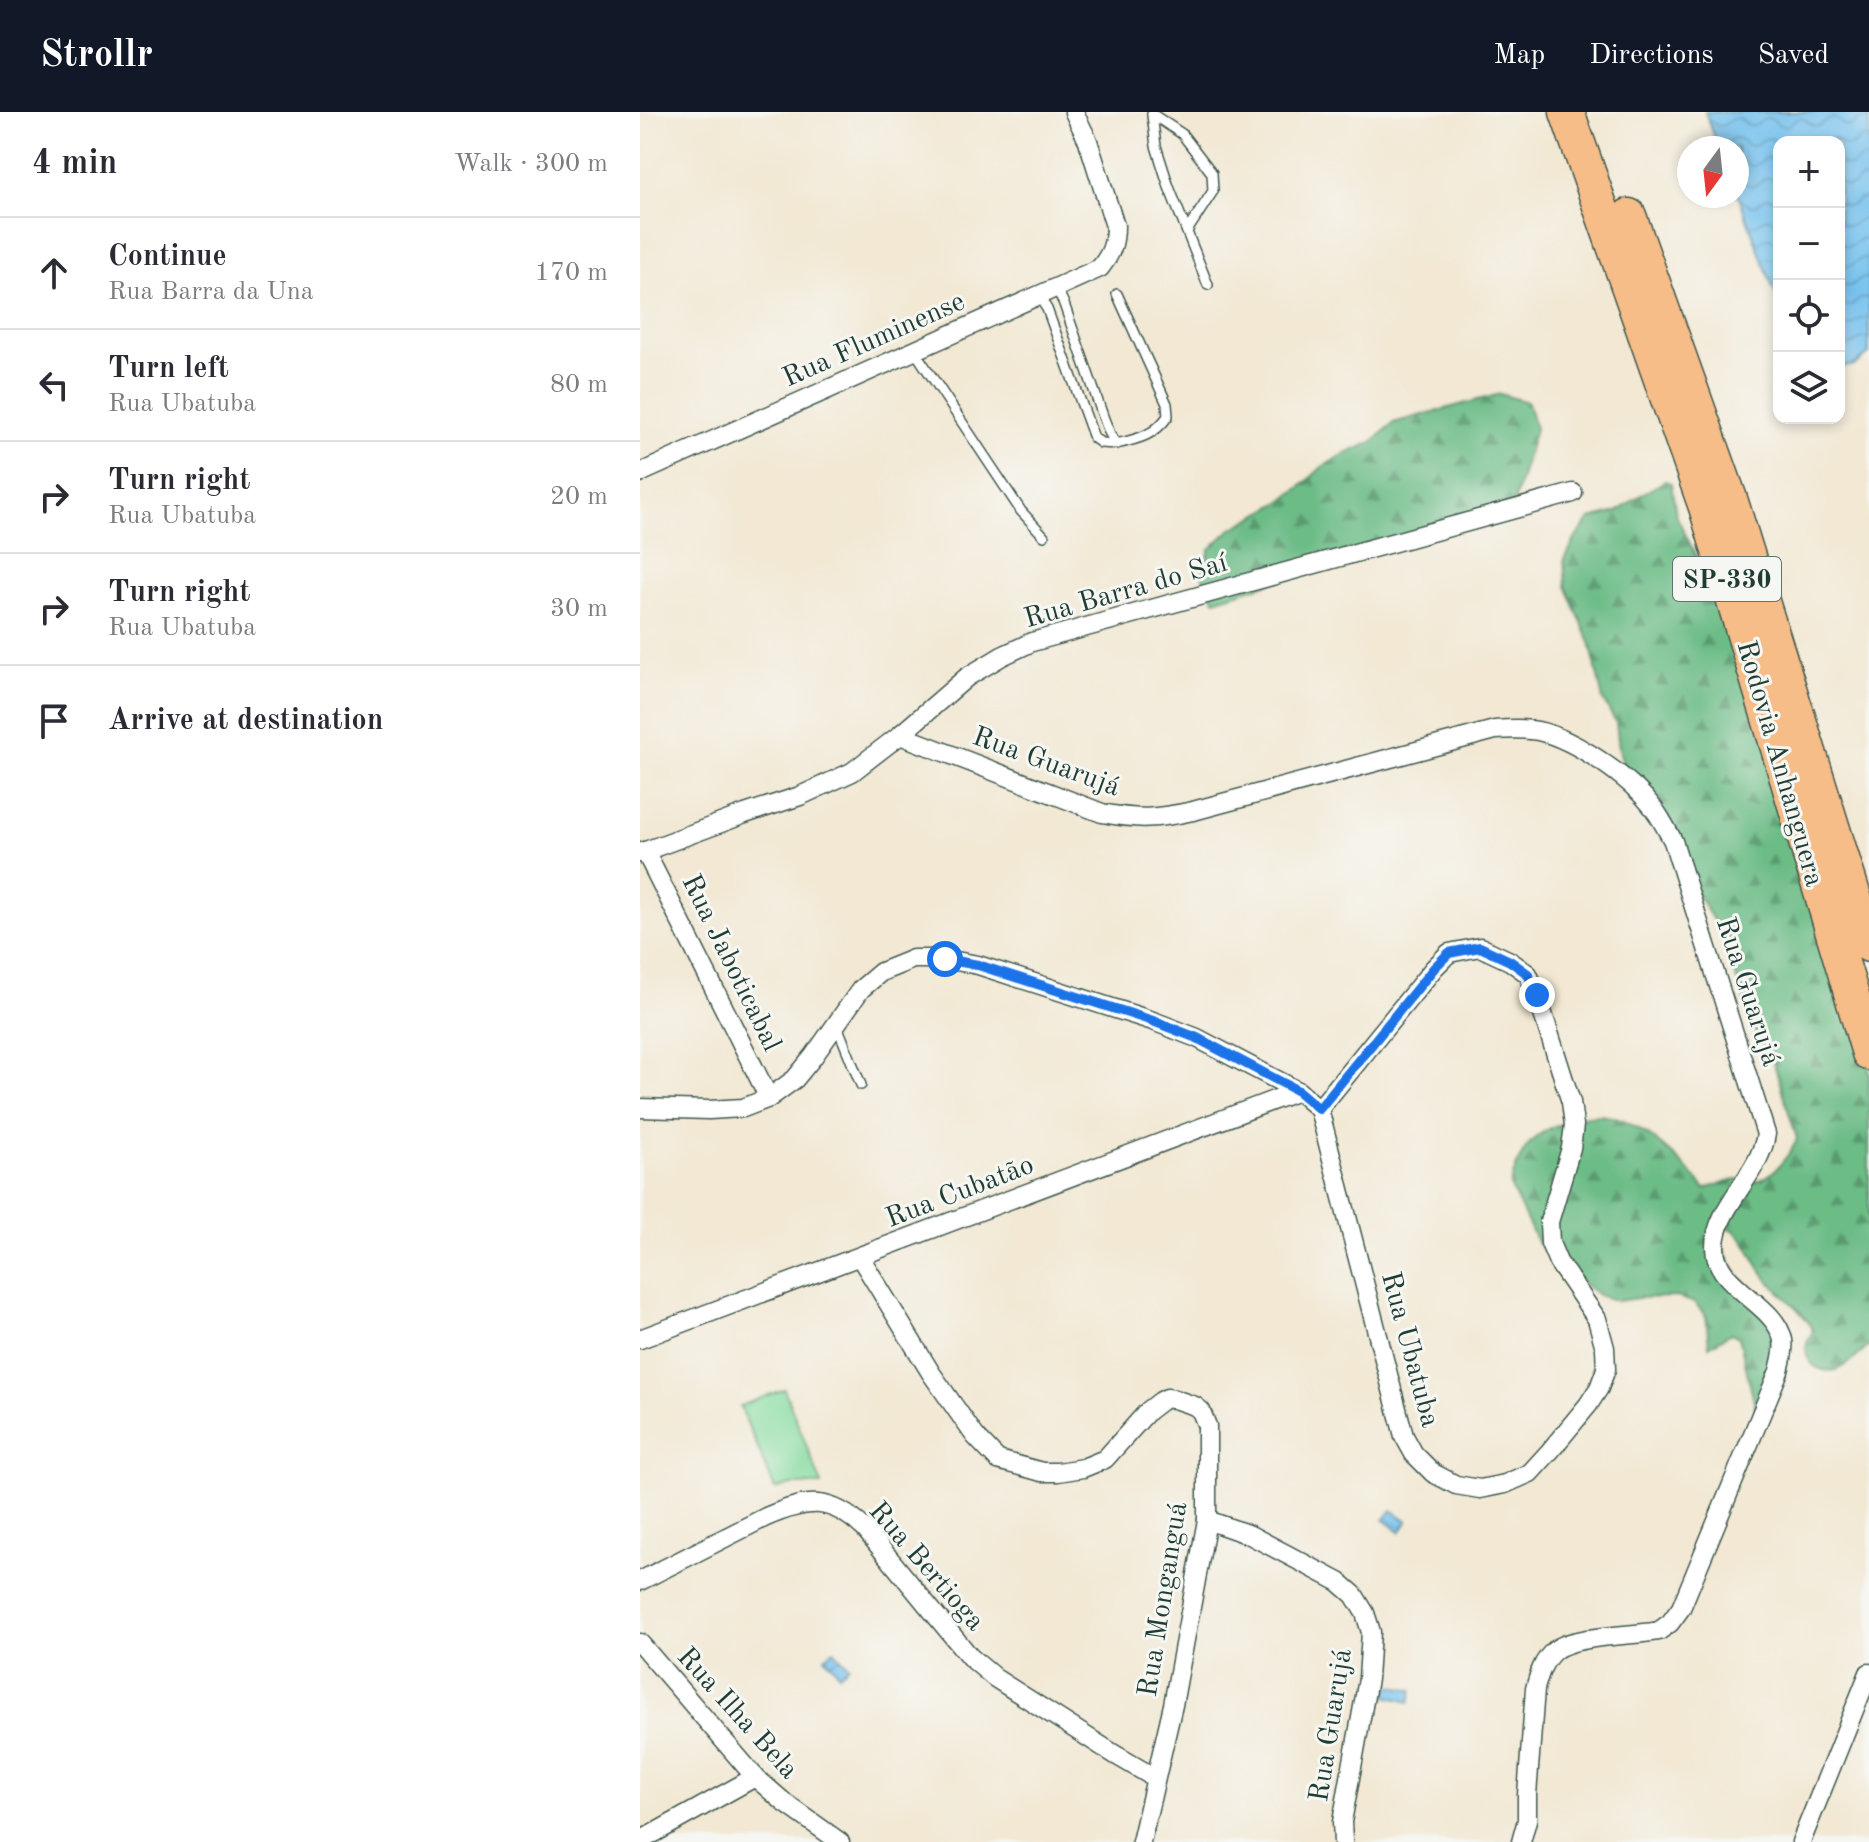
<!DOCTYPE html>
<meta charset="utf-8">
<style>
:root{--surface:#fff;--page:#f2f2f3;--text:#2b2b33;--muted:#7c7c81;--line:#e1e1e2;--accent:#111827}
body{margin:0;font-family:"Old Standard TT",serif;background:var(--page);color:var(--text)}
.controls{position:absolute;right:24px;top:24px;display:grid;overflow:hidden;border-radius:16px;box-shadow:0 4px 12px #0003}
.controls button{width:72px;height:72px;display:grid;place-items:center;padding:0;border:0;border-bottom:2px solid var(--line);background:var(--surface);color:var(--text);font:40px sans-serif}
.compass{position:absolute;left:1037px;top:24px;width:72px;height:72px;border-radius:50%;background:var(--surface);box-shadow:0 4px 12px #0003;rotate:195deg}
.stop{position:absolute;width:24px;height:24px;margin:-18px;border:6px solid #1a73e8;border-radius:50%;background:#fff}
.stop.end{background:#1a73e8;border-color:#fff;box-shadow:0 2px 8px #0008}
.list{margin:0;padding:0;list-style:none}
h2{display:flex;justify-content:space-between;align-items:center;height:104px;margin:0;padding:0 32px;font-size:34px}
h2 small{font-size:26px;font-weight:400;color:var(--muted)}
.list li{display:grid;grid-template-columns:52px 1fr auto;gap:24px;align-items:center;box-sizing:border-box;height:112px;padding:0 32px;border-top:2px solid var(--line)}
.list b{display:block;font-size:30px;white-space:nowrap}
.list p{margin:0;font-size:26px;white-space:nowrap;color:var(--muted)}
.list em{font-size:26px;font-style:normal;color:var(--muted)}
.icon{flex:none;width:44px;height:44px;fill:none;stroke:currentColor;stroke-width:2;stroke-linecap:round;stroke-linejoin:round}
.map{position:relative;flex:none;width:1229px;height:1730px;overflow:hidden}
header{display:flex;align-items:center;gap:48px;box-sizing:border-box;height:112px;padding:0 40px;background:var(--accent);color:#fff}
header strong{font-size:38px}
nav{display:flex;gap:44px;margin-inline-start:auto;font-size:28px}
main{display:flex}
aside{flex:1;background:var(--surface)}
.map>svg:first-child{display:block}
</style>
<header>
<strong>Strollr</strong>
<nav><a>Map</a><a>Directions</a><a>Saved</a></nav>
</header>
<main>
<aside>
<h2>4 min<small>Walk · 300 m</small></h2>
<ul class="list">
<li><svg class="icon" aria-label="ahead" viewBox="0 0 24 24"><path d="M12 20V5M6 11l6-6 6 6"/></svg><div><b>Continue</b><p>Rua Barra da Una</p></div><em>170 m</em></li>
<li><svg class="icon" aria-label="left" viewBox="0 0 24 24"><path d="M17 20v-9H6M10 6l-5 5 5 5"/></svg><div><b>Turn left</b><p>Rua Ubatuba</p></div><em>80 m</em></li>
<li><svg class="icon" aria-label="right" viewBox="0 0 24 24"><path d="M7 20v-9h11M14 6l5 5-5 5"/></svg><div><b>Turn right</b><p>Rua Ubatuba</p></div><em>20 m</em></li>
<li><svg class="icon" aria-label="right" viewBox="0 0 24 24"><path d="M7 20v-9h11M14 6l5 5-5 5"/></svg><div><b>Turn right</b><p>Rua Ubatuba</p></div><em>30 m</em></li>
<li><svg class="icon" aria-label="arrive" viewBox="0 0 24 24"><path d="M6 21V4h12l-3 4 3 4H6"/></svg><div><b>Arrive at destination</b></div></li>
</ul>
</aside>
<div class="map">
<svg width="1229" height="1730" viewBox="0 0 1229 1730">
<defs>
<pattern id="forest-firs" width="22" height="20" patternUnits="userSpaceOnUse" patternTransform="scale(2)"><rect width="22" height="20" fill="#6cbc86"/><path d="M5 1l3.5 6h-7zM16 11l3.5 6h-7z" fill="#589a6e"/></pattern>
<pattern id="water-waves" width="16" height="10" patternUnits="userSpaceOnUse" patternTransform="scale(2)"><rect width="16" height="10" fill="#74c1ee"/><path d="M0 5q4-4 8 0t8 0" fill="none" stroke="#5f9ec2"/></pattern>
</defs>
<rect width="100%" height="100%" fill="#f6f6f2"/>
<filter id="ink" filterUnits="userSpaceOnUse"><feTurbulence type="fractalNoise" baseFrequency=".0125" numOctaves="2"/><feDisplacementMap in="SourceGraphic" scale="16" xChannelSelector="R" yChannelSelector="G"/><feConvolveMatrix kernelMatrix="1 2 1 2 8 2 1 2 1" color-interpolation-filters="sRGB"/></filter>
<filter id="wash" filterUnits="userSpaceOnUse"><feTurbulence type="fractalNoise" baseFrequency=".006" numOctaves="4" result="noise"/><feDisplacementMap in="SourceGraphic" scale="32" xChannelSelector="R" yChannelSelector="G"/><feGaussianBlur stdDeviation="1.8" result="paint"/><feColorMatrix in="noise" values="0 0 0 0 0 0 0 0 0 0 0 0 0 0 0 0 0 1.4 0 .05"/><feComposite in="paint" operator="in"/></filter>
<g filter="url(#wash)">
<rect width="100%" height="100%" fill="#f2e8d3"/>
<g fill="url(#forest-firs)" stroke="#467c5d" stroke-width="2">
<polygon points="860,282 888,290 895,317 872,397 575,488 562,464 570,437 590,418 637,392 662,374 682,355 705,342 733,330 753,311"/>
<path d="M 1025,369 L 1031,371 L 1036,403 L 1069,471 L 1078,478 L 1229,947 L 1229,1234 C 1220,1242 1210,1253 1198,1257 C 1181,1264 1162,1250 1167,1231 C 1168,1227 1171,1223 1173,1219 C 1163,1197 1142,1185 1127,1166 C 1113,1150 1109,1126 1090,1116 L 1080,1118 L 1079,1128 L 1097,1162 L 1122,1187 L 1142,1230 L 1116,1298 L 1099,1225 L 1091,1221 L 1069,1234 L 1066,1204 L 1055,1191 L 1037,1185 L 998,1186 L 978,1189 L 958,1183 L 917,1152 L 898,1132 L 870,1074 C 879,1041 889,1022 924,1011 C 931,1009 940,1005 948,1004 C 991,996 1039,1047 1065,1077 C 1076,1074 1090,1067 1102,1068 C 1108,1068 1113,1071 1120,1068 C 1133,1064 1152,1040 1157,1027 L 1134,952 L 1110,911 L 1101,875 L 1098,871 L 1082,823 L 1051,772 L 1036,732 L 986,663 L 979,637 L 976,611 L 963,588 L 950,530 L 926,474 L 924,449 L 935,427 L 950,407 L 977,400 L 1002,382 Z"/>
</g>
<polygon fill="#85dc9f" stroke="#528c6a" stroke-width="2" points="144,1277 182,1373 152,1373 135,1377 100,1294"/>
<g fill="url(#water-waves)" stroke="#4a7f91" stroke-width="2">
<polygon points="1065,0 1229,0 1229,242 1215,253 1199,256 1199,30 1139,30 1139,192 1097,80 1097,36 1078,36"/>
<polygon points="752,1398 768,1409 760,1420 744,1408"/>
<polygon points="194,1538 209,1554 199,1562 185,1545"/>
<polygon points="749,1573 773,1578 770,1590 746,1584"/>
</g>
</g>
<g filter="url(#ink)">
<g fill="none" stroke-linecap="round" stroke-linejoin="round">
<defs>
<g id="lane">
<polyline points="512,2 542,22 572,61 573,79 547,119"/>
<polyline points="512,3 516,34 529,75 568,173"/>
<path d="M 416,175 L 424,192 L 464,307 L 470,322 L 476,332 C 499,327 515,323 528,304 L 527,292 L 477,182"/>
<polyline points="398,183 407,197 454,326 461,331 476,332"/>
<polyline points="274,238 381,399 404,424"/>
<polyline points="196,911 221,973"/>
</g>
<g id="street">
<path d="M 0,361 L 460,156 C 471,142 475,132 475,114 L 448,29 L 434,0"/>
<path d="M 260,623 L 462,701 C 499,708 516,707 553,699 L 855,618 C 869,617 883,616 898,619 C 935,627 991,666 1014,697 C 1021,706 1027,718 1033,729 L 1126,1022 C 1120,1063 1075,1095 1075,1135 C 1075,1176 1135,1190 1143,1228 C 1145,1238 1141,1250 1139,1259 L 1041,1496 L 1030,1511 L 1019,1519 C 993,1524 934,1523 915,1538 C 903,1548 899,1562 895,1577 L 887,1683 L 887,1708 L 881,1730"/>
<polyline points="5,739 129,986"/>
<polyline points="0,741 105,702 160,684 212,660 260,623 327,565 362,544 392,530 933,381"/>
<polygon points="840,835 870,849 888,862 897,883 931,990 934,1013 931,1036 909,1110 910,1131 918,1150 957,1207 965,1236 966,1257 959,1276 948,1293 910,1339 890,1361 865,1372 840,1377 816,1373 793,1361 774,1342 764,1324 679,997 794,856 809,841"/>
<polyline points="0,996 69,998 103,996 129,986 155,967 173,945 221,877 241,860 273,847 305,847 338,853 513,909 557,926 658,979 679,997"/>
<polyline points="220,1145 291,1261 335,1324 358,1348 402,1360 418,1360 443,1356 465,1347 508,1299 521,1289 527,1286 534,1287 555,1294 561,1299 567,1314 567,1408 533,1593 501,1730"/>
<polyline points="0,1227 658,979"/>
<polyline points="567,1408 610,1423 699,1470 714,1483 725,1501 731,1520 728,1567 702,1710 703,1730"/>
<path d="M 0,1469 L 126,1405 C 168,1387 190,1384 225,1417 L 330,1545 L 355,1566 L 474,1642 L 515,1666"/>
<polyline points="0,1531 115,1665 145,1691 200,1730"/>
<polyline points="0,1729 115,1665"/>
<polyline points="1161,1730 1229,1561"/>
</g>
<g id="highway">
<polyline points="927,0 1066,395 1229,941"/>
<polyline points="989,104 1090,387 1229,833"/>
</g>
</defs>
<use href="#lane" stroke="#3f574c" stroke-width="12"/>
<use href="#street" stroke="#3f574c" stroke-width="21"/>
<use href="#highway" stroke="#3f574c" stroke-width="37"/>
<use href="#lane" stroke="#fff" stroke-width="9"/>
<use href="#street" stroke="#fff" stroke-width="18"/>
<use href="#highway" stroke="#f7bd88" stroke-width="34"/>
</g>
</g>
<g fill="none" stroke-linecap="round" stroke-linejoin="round" filter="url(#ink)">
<polyline stroke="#1a73e8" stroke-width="10" points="305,847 338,853 513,909 557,926 658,979 679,997 794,856 809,841 840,835 870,849 888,862 897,883"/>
</g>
<g text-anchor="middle" stroke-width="6" stroke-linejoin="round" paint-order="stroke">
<rect fill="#f6f6f2" stroke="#60746d" stroke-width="2" x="1033" y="445" width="108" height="44" rx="6"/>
<g font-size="26" font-weight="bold" fill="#1f3d34">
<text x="1087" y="476">SP-330</text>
</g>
<g font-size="28" fill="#1f3d34" stroke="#f6f6f2">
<text transform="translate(233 226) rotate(-24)" y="10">Rua Fluminense</text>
<text transform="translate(485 477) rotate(-16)" y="10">Rua Barra do Saí</text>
<text transform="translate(407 648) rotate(20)" y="10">Rua Guarujá</text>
<text transform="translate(1142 651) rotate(74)" y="10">Rodovia Anhanguera</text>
<text transform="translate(93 850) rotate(64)" y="10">Rua Jaboticabal</text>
<text transform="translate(1110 879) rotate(72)" y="10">Rua Guarujá</text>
<text transform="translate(319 1078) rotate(-21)" y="10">Rua Cubatão</text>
<text transform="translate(772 1237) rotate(75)" y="10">Rua Ubatuba</text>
<text transform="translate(288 1453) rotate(49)" y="10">Rua Bertioga</text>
<text transform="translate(521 1487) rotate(-81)" y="10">Rua Monganguá</text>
<text transform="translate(99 1600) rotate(48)" y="10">Rua Ilha Bela</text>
<text transform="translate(689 1613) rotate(-81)" y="10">Rua Guarujá</text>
</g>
</g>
</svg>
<div class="controls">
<button>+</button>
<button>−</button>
<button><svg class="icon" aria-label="locate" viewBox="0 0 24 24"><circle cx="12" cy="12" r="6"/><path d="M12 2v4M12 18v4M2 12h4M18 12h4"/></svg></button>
<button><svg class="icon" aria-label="layers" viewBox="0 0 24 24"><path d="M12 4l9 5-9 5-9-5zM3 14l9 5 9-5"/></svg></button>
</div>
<svg class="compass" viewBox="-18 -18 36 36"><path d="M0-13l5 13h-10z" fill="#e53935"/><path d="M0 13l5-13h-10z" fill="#7c7c81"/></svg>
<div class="stop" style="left:305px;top:847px"></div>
<div class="stop end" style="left:897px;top:883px"></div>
</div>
</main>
